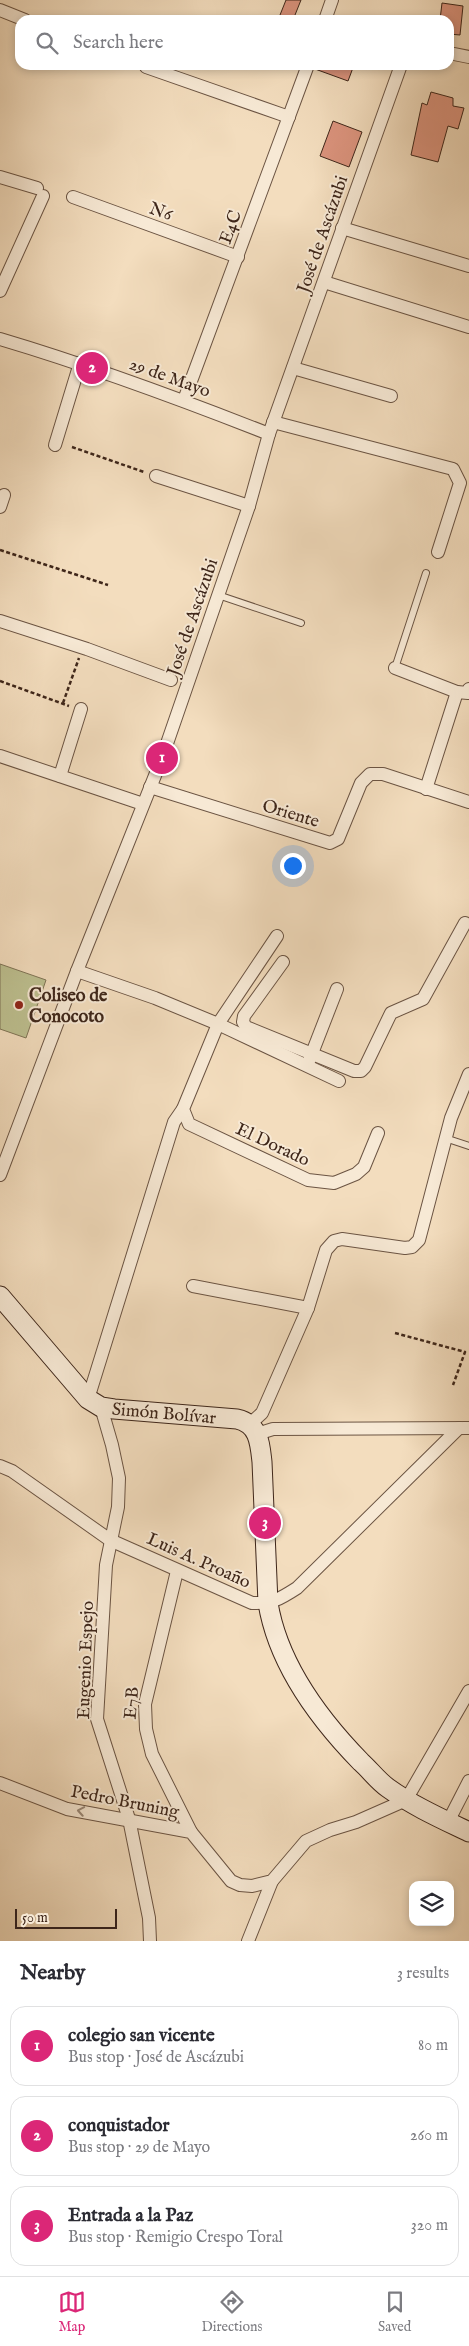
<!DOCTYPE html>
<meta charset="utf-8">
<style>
:root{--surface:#fff;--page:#f7f7f7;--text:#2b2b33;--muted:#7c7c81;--line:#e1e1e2;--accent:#db2777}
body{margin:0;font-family:"IM FELL English",serif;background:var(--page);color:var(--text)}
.controls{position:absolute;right:15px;bottom:15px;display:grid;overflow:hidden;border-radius:10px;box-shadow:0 2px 8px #0003}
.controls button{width:45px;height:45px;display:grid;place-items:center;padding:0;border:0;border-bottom:1px solid var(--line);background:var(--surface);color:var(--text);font:25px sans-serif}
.scale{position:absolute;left:15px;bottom:12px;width:102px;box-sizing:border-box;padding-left:5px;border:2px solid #3e261a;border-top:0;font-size:14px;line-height:18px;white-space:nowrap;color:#3e261a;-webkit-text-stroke:4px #f7e9d5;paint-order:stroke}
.you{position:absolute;left:292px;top:865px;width:18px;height:18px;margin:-12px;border:4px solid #fff;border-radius:50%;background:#1a73e8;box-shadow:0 0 0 8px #1a73e833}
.badge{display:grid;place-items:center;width:32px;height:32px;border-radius:50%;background:var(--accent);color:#fff;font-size:16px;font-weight:700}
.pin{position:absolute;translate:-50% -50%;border:2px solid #fff;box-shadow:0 1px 5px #0006}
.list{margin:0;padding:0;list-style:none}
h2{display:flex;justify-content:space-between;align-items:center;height:65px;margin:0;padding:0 20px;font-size:21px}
h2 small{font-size:16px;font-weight:400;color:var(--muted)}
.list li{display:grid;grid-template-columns:32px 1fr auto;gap:15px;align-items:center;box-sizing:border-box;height:80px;margin:0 10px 10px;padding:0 10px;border:1px solid var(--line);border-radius:15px}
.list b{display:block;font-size:19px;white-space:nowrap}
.list p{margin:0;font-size:16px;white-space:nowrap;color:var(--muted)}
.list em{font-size:16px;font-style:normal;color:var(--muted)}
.icon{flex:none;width:28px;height:28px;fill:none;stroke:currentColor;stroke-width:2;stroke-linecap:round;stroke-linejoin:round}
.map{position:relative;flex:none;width:469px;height:1941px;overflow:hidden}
.search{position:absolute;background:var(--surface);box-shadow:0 2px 8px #0003;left:15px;right:15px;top:15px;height:55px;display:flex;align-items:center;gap:12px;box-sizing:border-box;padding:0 18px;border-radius:15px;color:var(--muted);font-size:19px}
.sheet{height:335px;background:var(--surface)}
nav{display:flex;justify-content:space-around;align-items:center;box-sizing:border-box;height:70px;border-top:1px solid var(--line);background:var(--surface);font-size:14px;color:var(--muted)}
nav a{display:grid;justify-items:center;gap:2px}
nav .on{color:var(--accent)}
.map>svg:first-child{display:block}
</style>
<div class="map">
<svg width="469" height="1941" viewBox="0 0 469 1941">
<rect width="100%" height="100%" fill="#f3ddbe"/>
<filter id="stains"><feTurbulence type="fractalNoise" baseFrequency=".004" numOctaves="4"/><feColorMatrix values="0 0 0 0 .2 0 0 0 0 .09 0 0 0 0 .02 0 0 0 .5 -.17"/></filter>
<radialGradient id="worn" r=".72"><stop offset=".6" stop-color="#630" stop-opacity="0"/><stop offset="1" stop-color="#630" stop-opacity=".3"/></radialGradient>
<polygon fill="#bdc090" stroke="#7e7355" points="0,964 46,980 26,1038 0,1029"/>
<g fill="#dc947e" stroke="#3e261a">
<polygon points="286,0 301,0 293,20 278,20"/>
<polygon points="442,3 463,6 460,35 449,34 449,20 440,20"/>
<polygon points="316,65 354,65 348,81 315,69"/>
<polygon points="431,92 453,98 453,106 464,108 458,129 448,126 438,162 411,155 422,103 427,105"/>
<polygon points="333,121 362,132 349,167 320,156"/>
</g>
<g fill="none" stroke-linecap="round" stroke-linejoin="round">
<defs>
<g id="lane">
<polyline points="218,595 301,623"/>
<polyline points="395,668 426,573"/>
<polyline points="445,1138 469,1146"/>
</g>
<g id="street">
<polyline points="0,10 25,20"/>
<polyline points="325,20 332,0"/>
<polyline points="449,53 469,57"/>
<polyline points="146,67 289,117"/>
<polyline points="0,177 37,188"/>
<polyline points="73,197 238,257"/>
<polyline points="342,228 469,266"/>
<polyline points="324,282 469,327"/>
<polyline points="0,291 43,196"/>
<path d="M 0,339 C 91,366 180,399 269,434"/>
<polyline points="293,368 391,396"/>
<polyline points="184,400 308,65"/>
<polyline points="273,422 453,469 460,483 438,552"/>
<polyline points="55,445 80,363"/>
<polyline points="156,476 249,506"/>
<polyline points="0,507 4,495"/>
<polyline points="0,621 87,649 171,680"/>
<polyline points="395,668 457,692 468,693 469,689"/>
<polyline points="0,756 143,804"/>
<polyline points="60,776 81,709"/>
<polyline points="150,787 330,843 338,839 361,783 370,774 383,774 469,802"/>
<polyline points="426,789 457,692"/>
<polyline points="277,936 218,1024 183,1109 189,1124 308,1180 334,1183 356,1174 364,1167 378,1133"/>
<polyline points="283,962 244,1016 243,1022 246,1027 354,1071 361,1071 365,1067 391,1013 423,999 465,923"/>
<polyline points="77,971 155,998 218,1024 339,1081"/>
<polyline points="309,1061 337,989"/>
<polyline points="0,1175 77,971 162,758 249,506 269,434 401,65"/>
<polyline points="193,1286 308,1308"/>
<polyline points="88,1399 174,1122 183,1109"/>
<polyline points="101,1407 112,1445 119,1478 118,1507 106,1565 97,1719 129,1819 149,1918 150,1941"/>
<polyline points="250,1424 262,1413 308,1308 326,1250 334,1241 342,1239 405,1248 412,1247 419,1240 451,1118 469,1074"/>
<polyline points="257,1434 273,1429 469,1428"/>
<path d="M 0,1466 L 12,1471 L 110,1540 L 252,1603 C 272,1604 280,1599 297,1588 L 459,1428"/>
<polyline points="177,1571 145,1704 146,1729 152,1754 191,1832"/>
<polyline points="0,1783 67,1809 191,1832 231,1881 240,1885 252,1886 272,1881 306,1841 330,1830 356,1822 406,1800 469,1691"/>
<polyline points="448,1822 469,1781"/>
<polyline points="248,1941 272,1881"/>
</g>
<path id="secondary" d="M 0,1296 L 88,1399 L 101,1407 L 114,1409 L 237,1419 C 259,1424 260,1443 262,1462 L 268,1603 C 278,1664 319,1719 361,1762 C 370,1770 378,1781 388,1788 C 413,1806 442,1819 469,1832"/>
</defs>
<use href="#lane" stroke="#6b5443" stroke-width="8"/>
<use href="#street" stroke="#6b5443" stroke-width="14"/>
<use href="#secondary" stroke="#3e261a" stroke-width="21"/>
<g stroke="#3e261a" stroke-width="2.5" stroke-dasharray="4 2.5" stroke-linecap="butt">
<polyline points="72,447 144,472"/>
<polyline points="0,550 108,585"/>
<polyline points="0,681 69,706"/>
<polyline points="63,703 79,658"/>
<polyline points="395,1333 465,1352 453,1385"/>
</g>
<use href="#lane" stroke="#f7e9d5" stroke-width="6"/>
<use href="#street" stroke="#f7e9d5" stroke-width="12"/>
<use href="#secondary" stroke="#f7e9d5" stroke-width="19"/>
</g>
<defs><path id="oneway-chevron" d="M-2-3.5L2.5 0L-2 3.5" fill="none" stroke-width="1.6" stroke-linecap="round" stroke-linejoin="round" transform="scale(1.25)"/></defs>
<use stroke="#9a8878" href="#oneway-chevron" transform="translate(81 1811) rotate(-170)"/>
<circle fill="#8f2418" stroke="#f7e9d5" stroke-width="2" cx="19" cy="1005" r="5"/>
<g text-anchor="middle" stroke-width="4" stroke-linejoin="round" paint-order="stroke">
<g font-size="18" fill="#3e261a" stroke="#f7e9d5">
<text transform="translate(161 211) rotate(20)" y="6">N6</text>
<text transform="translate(230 227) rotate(-70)" y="6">E4C</text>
<text transform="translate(322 234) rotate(-71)" y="6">José de Ascázubi</text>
<text transform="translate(170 377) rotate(20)" y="6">29 de Mayo</text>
<text transform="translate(192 617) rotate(-71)" y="6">José de Ascázubi</text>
<text transform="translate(291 813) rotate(17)" y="6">Oriente</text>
<text transform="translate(273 1144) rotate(25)" y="6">El Dorado</text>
<text transform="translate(164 1413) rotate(5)" y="6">Simón Bolívar</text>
<text transform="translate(199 1560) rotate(24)" y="6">Luis A. Proaño</text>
<text transform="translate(85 1660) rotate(-88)" y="6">Eugenio Espejo</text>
<text transform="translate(131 1703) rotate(-85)" y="6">E7B</text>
<text transform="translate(125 1801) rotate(11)" y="6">Pedro Bruning</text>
</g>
<g font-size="18" font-weight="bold" fill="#3e261a" stroke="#f7e9d5" text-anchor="start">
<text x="29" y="1001">Coliseo de<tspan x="29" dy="21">Conocoto</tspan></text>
</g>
</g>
<rect width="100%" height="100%" filter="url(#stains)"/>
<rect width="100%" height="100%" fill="url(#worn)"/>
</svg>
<div class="controls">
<button><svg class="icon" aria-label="layers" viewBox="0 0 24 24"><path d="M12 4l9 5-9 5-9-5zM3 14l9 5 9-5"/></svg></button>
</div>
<div class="scale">50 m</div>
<div class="you"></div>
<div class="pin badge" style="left:162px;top:758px">1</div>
<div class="pin badge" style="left:92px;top:368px">2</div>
<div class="pin badge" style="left:265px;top:1523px">3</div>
<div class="search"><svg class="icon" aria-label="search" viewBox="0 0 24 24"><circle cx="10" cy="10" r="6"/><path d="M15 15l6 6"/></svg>Search here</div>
</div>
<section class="sheet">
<h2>Nearby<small>3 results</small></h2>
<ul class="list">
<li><span class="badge">1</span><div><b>colegio san vicente</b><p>Bus stop · José de Ascázubi</p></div><em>80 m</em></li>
<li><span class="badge">2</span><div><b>conquistador</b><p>Bus stop · 29 de Mayo</p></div><em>260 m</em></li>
<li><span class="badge">3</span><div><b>Entrada a la Paz</b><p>Bus stop · Remigio Crespo Toral</p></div><em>320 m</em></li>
</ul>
</section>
<nav>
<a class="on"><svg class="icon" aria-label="map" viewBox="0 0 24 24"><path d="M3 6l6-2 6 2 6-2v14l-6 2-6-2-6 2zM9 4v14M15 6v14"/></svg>Map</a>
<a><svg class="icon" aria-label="directions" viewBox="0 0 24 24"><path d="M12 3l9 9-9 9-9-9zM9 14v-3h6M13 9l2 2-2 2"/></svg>Directions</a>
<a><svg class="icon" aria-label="saved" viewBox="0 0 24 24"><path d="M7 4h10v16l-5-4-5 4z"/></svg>Saved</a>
</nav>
